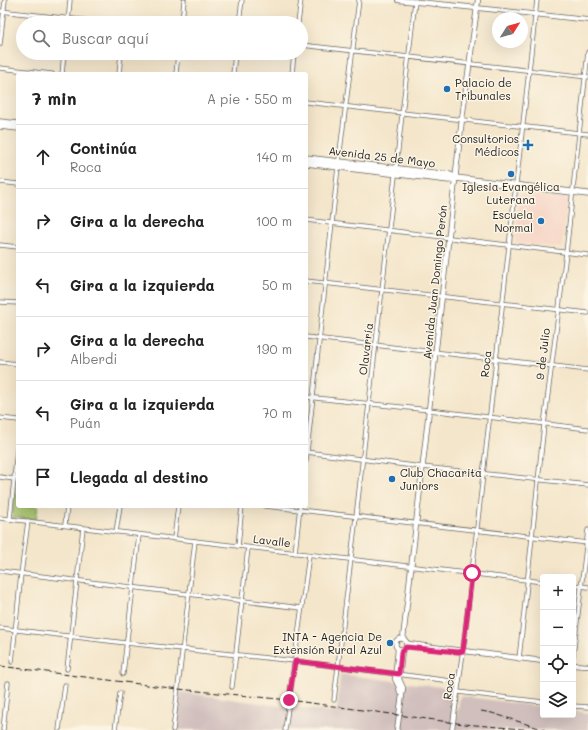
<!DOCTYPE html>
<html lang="es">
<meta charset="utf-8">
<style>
:root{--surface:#fff;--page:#f6f6f6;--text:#222;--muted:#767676;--line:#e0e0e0}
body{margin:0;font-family:Mali,sans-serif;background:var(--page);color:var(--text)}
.controls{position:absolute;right:12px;bottom:12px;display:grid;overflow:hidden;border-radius:4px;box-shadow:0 4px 16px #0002}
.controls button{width:36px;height:36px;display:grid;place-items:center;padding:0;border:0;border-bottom:1px solid var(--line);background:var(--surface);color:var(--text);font:20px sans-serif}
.compass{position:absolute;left:492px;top:12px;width:36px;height:36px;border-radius:50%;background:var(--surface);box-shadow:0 4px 16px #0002;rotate:53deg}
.stop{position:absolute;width:12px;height:12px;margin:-9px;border:3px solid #db2777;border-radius:50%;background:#fff}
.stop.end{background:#db2777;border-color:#fff;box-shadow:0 1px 4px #0008}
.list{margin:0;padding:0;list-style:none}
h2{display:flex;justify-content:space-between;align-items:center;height:52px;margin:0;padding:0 16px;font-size:17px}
h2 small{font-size:13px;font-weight:400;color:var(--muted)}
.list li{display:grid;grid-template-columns:26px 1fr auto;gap:12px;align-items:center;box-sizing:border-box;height:64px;padding:0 16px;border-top:1px solid var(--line)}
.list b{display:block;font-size:15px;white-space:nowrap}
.list p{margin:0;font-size:13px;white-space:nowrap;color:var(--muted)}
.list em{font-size:13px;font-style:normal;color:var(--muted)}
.icon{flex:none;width:22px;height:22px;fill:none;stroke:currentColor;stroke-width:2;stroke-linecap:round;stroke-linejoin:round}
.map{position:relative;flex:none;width:588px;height:730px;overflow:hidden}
.search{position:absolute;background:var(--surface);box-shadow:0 4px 16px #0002;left:16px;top:16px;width:292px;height:44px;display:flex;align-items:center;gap:10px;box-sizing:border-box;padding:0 14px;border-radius:22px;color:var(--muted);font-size:15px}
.panel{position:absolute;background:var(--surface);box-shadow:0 4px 16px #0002;left:16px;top:72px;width:292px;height:436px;border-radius:4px}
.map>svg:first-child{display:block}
</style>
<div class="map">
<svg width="588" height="730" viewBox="0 0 588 730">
<rect width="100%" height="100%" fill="#fcf5e5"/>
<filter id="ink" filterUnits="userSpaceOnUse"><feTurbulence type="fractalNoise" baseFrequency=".025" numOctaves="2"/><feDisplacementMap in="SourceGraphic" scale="8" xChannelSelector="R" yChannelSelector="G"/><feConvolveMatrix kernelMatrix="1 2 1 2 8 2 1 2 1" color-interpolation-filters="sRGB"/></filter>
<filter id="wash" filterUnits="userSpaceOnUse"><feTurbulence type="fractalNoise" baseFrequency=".012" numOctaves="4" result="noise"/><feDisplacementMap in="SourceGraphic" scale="16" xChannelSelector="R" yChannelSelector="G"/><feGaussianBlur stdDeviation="0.9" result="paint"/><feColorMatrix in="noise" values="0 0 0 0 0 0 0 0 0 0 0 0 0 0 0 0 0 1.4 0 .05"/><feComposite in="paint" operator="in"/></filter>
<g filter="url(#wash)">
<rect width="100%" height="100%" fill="#f4e6cb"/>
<polygon fill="#f5d2c2" points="520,194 567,199 562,248 515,243"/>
<g fill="#d1bfbd">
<polygon points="340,674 457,689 452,730 175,730 180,692 287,707 337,712"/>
<polygon points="460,696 543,707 543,715 573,715 573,711 588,713 588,730 455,730"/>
</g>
<polygon fill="#a3c169" stroke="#606e42" points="17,479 18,479 18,506 38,506 36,520 12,517"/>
</g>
<g filter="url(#ink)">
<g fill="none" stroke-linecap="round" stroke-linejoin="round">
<defs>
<g id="minor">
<polyline points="0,11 109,23"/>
<polyline points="68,23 70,0"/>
<polyline points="182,23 184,0"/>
<polyline points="239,23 242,0"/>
<polyline points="298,23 301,0"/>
<polyline points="0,44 5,0"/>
<polyline points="301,45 588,77"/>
<polyline points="0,68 52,74"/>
<polyline points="62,74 64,53"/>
<polyline points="119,74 121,53"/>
<polyline points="176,74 178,53"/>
<polyline points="233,74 235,53"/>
<polyline points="292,74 294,53"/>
<polyline points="306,102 588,134"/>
<polyline points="0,182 18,184"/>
<polyline points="306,220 588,255"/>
<polyline points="0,245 18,247"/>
<polyline points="306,281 588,313"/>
<polyline points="0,302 18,303"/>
<polyline points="306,337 588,370"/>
<polyline points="0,362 18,364"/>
<polyline points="306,397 429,410 588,429"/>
<polyline points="0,418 18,420"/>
<polyline points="306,452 422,467 588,485"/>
<polyline points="306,461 338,167 359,0"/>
<polyline points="0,477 14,479 18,478"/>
<polyline points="265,506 588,543"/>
<polyline points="0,518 543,582"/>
<polyline points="10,519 18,440"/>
<polyline points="65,525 67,506"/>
<polyline points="116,532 120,506"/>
<polyline points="174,539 178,506"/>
<polyline points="238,546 242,506"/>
<polyline points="295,553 300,506"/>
<polyline points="0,571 301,608"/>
<polyline points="573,585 588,587"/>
<polyline points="0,628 126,643 295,661 459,682"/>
<path d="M 463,651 C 487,434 512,217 537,0"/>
<polyline points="573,656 588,530"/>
<polyline points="519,659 544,425 566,253 588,52"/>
<polyline points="12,662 21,574 28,521"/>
<polyline points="67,669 83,528"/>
<polyline points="123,674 139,535"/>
<polyline points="232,687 248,548"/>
<polyline points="458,692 543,702"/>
<polyline points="334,700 356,517 415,1"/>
<polyline points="573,706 588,707"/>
<polyline points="3,730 8,683"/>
<polyline points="59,730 65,685"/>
<polyline points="115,730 120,693"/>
<polyline points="173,730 195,541"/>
<polyline points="285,730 309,555"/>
</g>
<g id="tertiary">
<polyline points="477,8 588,20"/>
<polyline points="452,730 463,651"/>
</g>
<g id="secondary">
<polyline points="398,0 477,8"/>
<circle cx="401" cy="644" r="5.5"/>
<polyline points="403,639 462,119 478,0"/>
<polyline points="406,642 409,644 543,661"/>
<polyline points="398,649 395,679 399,687 400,693"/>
<polyline points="573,665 588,666"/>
<polyline points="397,730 403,688 399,679 402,650"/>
</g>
<g id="primary">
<polyline points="0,122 18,124"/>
<polyline points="0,126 18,128"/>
<polyline points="306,158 450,175 456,178 588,194"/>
<polyline points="306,163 449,180 456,178"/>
</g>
</defs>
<use href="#minor" stroke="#686359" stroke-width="5"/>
<use href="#tertiary" stroke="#686359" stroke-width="5.5"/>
<use href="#secondary" stroke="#686359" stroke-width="6"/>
<use href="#primary" stroke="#686359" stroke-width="7"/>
<use href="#minor" stroke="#fff" stroke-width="3.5"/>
<use href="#tertiary" stroke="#fff" stroke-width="4"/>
<use href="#secondary" stroke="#fff" stroke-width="4.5"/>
<use href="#primary" stroke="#fff" stroke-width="5.5"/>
<g stroke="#1c1c1c" stroke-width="1" stroke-dasharray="6 3" stroke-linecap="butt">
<polyline points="0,666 178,689 289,700 464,724 533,730"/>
<polyline points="481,711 492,713 545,730"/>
</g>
</g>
</g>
<g fill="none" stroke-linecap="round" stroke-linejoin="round" filter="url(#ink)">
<polyline stroke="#db2777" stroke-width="5" points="289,700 295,661 399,674 401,652 406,647 458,652 463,651 472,573"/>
</g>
<g fill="#1f6fb2" stroke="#fcf5e5" stroke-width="1.5">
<circle cx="447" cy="89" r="4"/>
<path d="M526 139h4v4h4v4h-4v4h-4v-4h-4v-4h4z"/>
<circle cx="511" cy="174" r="4"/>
<circle cx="541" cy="221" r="4"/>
<circle cx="392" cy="479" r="4"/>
<circle cx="390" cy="643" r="4"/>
</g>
<g text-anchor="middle" stroke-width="3" stroke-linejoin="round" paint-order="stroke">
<g font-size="11" fill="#1c1c1c" stroke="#fcf5e5" text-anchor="end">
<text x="455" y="87" text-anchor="start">Palacio de<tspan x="455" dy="13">Tribunales</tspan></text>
<text x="519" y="143">Consultorios<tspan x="519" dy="13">Médicos</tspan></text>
<text x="511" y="191" text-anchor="middle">Iglesia Evangélica<tspan x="511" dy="13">Luterana</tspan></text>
<text x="533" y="219">Escuela<tspan x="533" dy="13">Normal</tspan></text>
<text x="400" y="477" text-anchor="start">Club Chacarita<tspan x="400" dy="13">Juniors</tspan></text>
<text x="382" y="641">INTA - Agencia De<tspan x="382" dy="13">Extensión Rural Azul</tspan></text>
</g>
<g font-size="11" fill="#1c1c1c" stroke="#fcf5e5">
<text transform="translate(382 157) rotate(7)" y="4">Avenida 25 de Mayo</text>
<text transform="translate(435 282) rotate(-84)" y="4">Avenida Juan Domingo Perón</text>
<text transform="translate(366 349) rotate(-83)" y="4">Olavarría</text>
<text transform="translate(543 354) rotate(-83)" y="4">9 de Julio</text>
<text transform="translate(486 364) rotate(-84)" y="4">Roca</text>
<text transform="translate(272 541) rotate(7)" y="4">Lavalle</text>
<text transform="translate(449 686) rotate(-82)" y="4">Roca</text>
</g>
</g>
</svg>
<div class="controls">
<button>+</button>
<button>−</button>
<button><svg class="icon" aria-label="locate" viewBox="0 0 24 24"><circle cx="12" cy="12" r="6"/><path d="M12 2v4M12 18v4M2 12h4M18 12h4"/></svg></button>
<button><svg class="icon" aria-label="layers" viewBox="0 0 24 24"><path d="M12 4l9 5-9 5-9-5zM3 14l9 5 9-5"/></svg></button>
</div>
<svg class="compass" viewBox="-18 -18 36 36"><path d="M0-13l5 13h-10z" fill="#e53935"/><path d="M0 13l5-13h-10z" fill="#767676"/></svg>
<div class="stop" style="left:472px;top:573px"></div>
<div class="stop end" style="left:289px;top:700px"></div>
<div class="search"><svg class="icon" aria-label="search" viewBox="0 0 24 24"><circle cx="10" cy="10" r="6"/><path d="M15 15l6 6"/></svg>Buscar aquí</div>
<section class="panel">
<h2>7 min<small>A pie · 550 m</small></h2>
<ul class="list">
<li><svg class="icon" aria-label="ahead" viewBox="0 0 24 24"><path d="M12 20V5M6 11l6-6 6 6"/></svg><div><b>Continúa</b><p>Roca</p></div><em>140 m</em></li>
<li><svg class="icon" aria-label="right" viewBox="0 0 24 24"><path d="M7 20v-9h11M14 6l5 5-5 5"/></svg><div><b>Gira a la derecha</b></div><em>100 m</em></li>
<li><svg class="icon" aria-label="left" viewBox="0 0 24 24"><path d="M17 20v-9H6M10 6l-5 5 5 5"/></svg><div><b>Gira a la izquierda</b></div><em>50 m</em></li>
<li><svg class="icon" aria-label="right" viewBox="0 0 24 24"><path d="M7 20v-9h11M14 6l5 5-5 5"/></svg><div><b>Gira a la derecha</b><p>Alberdi</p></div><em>190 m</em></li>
<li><svg class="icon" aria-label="left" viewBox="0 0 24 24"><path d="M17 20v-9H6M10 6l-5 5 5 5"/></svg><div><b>Gira a la izquierda</b><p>Puán</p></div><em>70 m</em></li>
<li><svg class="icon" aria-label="arrive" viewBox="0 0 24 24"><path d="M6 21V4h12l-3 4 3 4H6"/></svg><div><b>Llegada al destino</b></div></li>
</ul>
</section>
</div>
